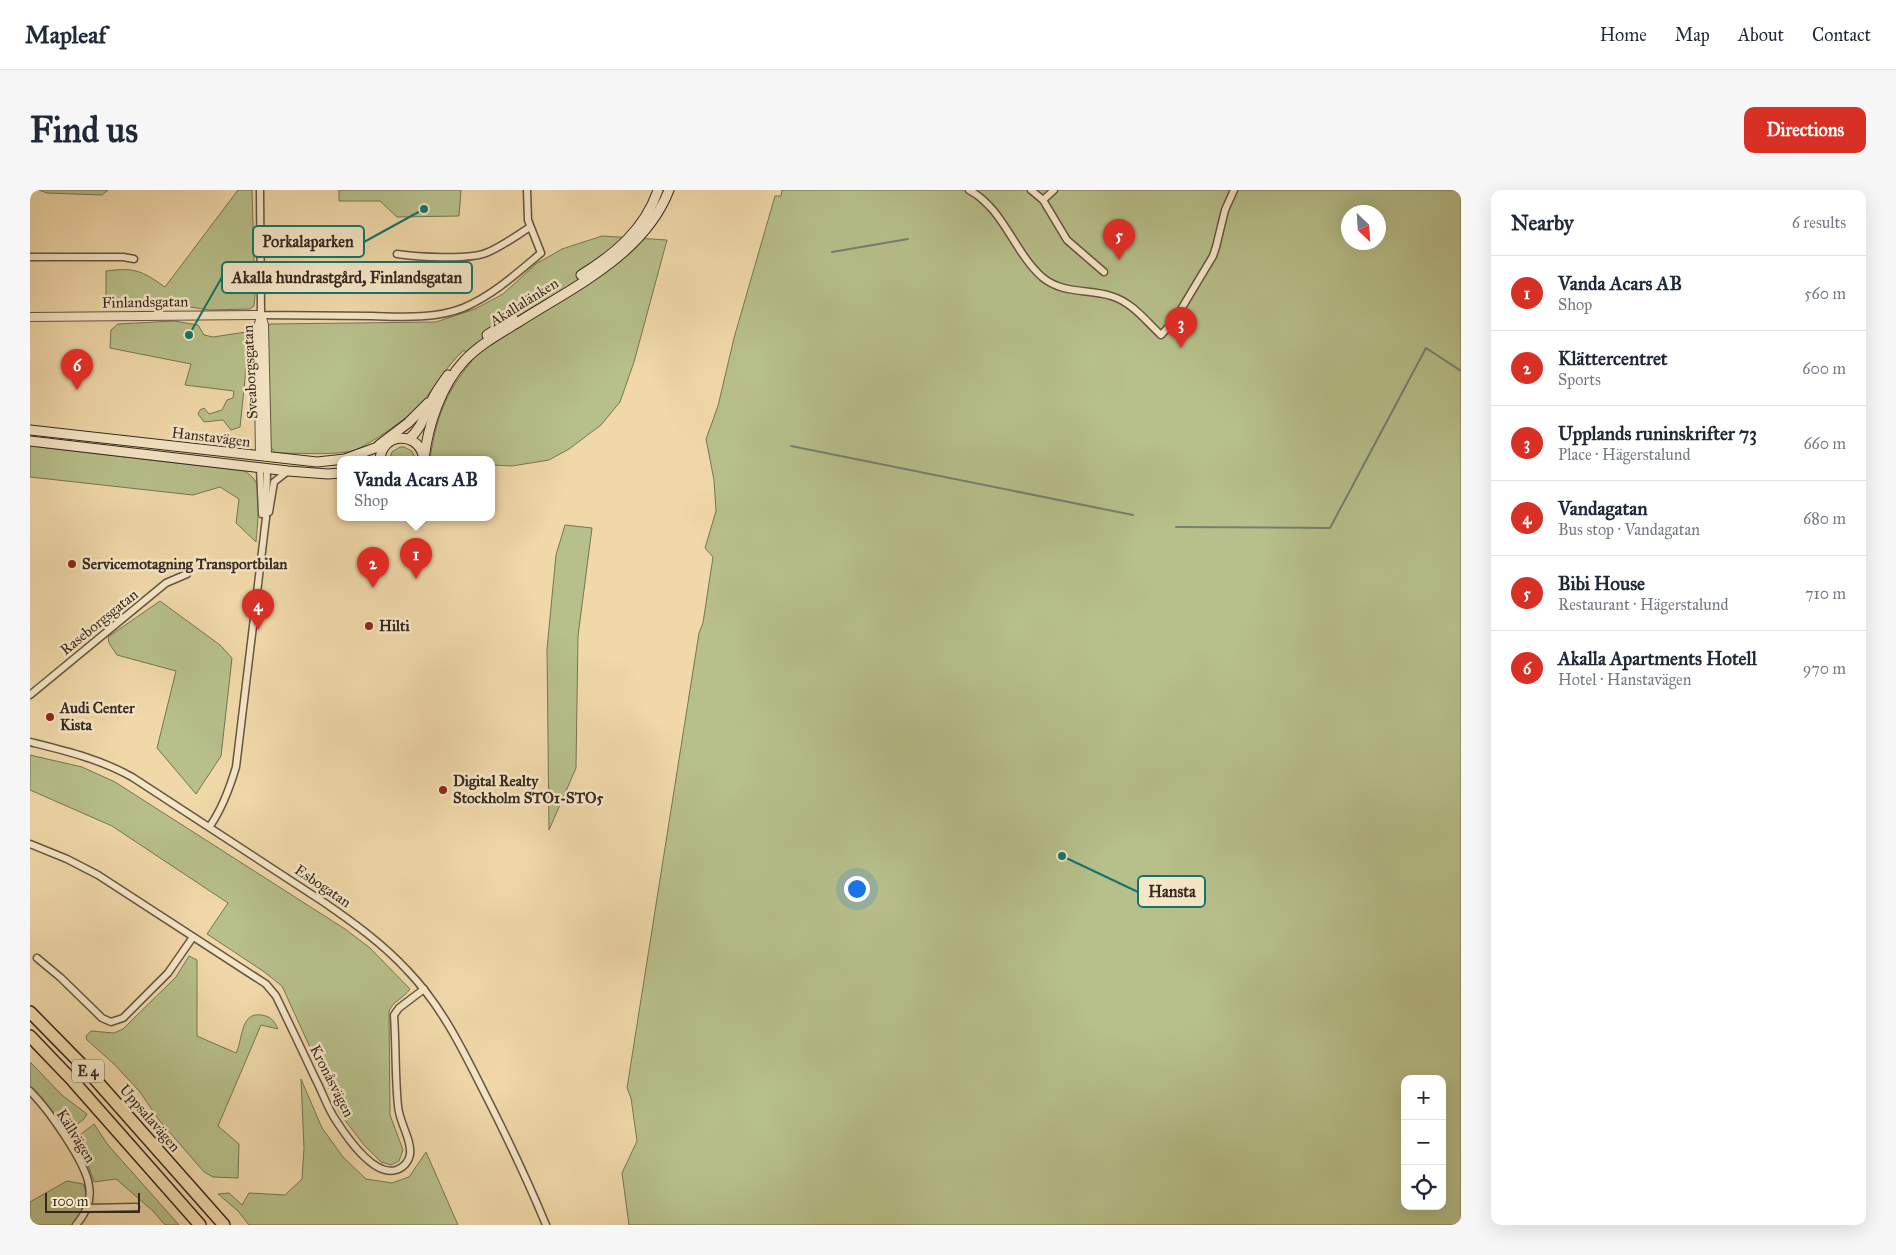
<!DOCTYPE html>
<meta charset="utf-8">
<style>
:root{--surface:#fff;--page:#f6f6f7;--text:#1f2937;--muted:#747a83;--line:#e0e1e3;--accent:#d93025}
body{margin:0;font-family:"IM FELL Great Primer",serif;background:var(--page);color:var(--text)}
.controls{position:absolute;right:15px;bottom:15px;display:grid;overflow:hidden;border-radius:10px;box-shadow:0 5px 20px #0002}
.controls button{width:45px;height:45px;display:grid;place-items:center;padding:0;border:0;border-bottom:1px solid var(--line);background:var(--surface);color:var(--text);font:25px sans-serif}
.compass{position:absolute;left:1311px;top:15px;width:45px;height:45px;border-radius:50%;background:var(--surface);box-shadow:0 5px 20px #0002;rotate:155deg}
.scale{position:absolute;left:15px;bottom:12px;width:95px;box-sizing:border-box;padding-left:5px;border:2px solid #372920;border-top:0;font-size:14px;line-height:18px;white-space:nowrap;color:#372920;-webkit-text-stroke:4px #f5e6c6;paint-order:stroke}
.you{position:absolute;left:826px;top:698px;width:18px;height:18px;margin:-12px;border:4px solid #fff;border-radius:50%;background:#1a73e8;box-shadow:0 0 0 8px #1a73e833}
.badge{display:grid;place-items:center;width:32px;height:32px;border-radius:50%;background:var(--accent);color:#fff;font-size:16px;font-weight:700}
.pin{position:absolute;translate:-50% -41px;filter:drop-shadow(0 1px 2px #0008)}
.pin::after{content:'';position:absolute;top:26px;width:18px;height:15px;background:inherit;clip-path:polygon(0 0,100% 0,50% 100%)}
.popup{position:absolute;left:307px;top:266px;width:158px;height:65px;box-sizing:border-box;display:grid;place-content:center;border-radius:10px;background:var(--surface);filter:drop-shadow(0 1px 4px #0005);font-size:16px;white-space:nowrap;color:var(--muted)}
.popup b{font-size:19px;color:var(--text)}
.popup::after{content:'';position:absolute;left:50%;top:100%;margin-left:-10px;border:10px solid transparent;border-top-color:var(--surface)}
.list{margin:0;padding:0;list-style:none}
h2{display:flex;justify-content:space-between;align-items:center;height:65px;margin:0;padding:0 20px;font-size:21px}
h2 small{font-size:16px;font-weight:400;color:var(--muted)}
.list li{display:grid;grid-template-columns:32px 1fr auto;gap:15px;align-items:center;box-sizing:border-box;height:75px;padding:0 20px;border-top:1px solid var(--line)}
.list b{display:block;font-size:19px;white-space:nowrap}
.list p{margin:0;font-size:16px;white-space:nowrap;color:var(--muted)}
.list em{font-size:16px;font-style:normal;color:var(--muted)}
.icon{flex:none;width:28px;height:28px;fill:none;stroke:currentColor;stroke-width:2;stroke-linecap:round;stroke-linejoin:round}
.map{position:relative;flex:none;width:1431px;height:1035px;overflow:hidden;border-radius:10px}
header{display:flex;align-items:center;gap:30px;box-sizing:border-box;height:70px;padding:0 25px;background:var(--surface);border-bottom:1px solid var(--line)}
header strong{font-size:24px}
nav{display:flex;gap:28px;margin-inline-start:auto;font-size:18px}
.intro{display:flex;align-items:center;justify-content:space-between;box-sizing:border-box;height:120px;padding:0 30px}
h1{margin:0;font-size:35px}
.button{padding:12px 22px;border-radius:10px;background:var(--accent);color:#fff;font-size:18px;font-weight:700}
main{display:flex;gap:30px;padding:0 30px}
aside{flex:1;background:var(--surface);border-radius:10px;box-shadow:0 5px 20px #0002}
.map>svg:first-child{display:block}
</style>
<header>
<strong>Mapleaf</strong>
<nav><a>Home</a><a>Map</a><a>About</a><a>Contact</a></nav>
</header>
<div class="intro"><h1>Find us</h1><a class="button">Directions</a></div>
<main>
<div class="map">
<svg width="1431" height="1035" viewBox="0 0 1431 1035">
<rect width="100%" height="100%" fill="#f0d8a8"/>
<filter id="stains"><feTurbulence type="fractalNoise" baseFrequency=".004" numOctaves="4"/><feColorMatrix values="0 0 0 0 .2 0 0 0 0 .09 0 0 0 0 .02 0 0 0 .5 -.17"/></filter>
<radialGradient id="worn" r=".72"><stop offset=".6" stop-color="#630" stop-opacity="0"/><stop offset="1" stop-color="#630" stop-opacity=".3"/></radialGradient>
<g fill="#b7bf8a" stroke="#777455" fill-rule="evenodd">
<polygon points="9,0 78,0 72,5 17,3"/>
<path d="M 208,0 L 222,0 L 225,105 L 224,116 L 220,119 L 179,120 L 148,115 L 136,118 L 74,117 L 76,103 L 76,81 C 105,77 112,81 135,97 Z"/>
<polygon points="309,0 431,0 429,26 367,27 350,11 309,11"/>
<path d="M 752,0 L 1431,0 L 1431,1035 L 599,1035 L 592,983 L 607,951 L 601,908 L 597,898 L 669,443 L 673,433 L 683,367 L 675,358 L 686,321 L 684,290 L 676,249 L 688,216 L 704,148 L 745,6 L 751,6 ZM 1318,22 L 1348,22 L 1348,52 L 1318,52 ZM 1375,889 L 1412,889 L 1412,1016 L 1375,1016 Z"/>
<path d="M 572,46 L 637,50 L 604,172 L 590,212 L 571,235 L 539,259 L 519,270 L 482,276 L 461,275 L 461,270 L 400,269 C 406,229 415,203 442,171 L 434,160 C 417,175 406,196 391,214 C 380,226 334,260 318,262 C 295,265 269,263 245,263 L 240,256 L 236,139 L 240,134 L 406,132 L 445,119 L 473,104 L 506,74 L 532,59 Z"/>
<polygon points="144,131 168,135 174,145 183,147 216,142 217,145 215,189 210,237 201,240 193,230 174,232 168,224 170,220 174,218 179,224 192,220 197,210 203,208 204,201 155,195 161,174 80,158 81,140 88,134"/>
<path d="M 0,256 L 215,281 C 220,285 226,289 227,296 C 231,311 227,336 226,352 L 206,333 L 209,309 L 190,297 L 163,305 L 0,287 Z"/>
<polygon points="370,257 374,257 382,261 386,270 359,270 362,262"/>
<polygon points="535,335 562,338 548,446 546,578 519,640 517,459 526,365"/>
<polygon points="130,411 190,455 202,468 191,566 166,604 127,558 146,481 87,465 79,453 78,447"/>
<path d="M 0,565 L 52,577 L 85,592 L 315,739 L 340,758 L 380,799 C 374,808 363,811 359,821 L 360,925 L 373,960 L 369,971 L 361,975 L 351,972 L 334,955 L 311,925 L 252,796 L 233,781 L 177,744 L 198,713 L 82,636 L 0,600 Z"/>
<path d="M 159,766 L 167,770 L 167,846 L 206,863 C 213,850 210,822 231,825 C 240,826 244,830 248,839 L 231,835 L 188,936 L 209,954 L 208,988 L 183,987 L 174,982 L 129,930 L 110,902 L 84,874 L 57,850 L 56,846 L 61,841 L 84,843 L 93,839 L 146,787 Z"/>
<polygon points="0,872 33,906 57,924 54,929 38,941 0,896"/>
<polygon points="271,889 292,938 313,967 336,989 362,993 379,987 396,962 428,1035 219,1035 208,1021 188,1004 199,1003 212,1015 219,1003 255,1005 272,989 274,958"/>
<polygon points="64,934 78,955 149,1035 135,1035 123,1021 86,989 64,992 58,975 42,951"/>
<path d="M 37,991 L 53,994 C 61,1010 54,1023 41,1035 L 6,1035 L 0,1032 L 0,1012 Z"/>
</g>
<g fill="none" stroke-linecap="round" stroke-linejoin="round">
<g stroke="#73816e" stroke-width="2">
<polyline points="802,62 878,49"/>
<polyline points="761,256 1103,325"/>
<polyline points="1146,337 1300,338 1396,158 1431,181"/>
</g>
<defs>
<g id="minor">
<path d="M 230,0 L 231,125 C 268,125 305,126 342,126 C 372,127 405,129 433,118 C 463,105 486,84 511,63 L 498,30 L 497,0"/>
<path d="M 939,0 C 973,18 984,62 1012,87 C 1032,104 1058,99 1081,106 C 1102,112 1116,131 1131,145 L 1144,131 L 1183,66 L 1186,57 L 1195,20 L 1204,0"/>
<polyline points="1001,0 1013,10 1037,50 1074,82"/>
<polyline points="1013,10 1024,0"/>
<path d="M 367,64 C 387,67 438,70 456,63 C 471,57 486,46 500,37"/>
<polyline points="0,67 93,67 104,69"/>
<polyline points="230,278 232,324"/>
<polyline points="239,322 244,292 258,281"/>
<polyline points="0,505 136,393 157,384"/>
<path d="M 0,552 C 36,561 70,569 102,587 L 295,713 C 324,733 353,754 377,780 C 410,814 431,856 452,898 C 475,943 497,989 516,1035"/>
<path d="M 180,636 C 192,619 200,597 206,577 L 236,328 L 237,279"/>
<path d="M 0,654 L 37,669 L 68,685 L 236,794 L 246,806 C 259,833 272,860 285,888 C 292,901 297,917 305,929 C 316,946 343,987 366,980 C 373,978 379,972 380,964 C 382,950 369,932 368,916 C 365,886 366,855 364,825 L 369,818 L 394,799"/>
<polyline points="7,768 31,788 72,828 81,832 93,828 138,783 163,747"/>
<path d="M 0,901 C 18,919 56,972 59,996 C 62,1012 55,1024 46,1035"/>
<polyline points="57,1018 106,1017"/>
</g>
<g id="tertiary">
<polyline points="231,125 234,135 237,267"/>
<polyline points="0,127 231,125"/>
<polyline points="230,266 228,137 231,127"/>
</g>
<g id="secondary">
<path d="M 551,85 C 585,64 615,39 628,0"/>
<polyline points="457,145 483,128"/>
<polyline points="0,240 287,272 315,269 356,254"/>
<path d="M 379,249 C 392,238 396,222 403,208 C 407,200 413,192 418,185"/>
<polyline points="0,251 258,281 298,284 311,283"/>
<polyline points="349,255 378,233 398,213"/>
<path d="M 394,269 C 398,235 411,196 434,171 C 449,155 469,144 487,133 C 543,97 614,65 639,0"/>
<path d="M 350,270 C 351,244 386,240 393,265"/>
</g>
<g id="motorway">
<polyline points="0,822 56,879 194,1035"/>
<polyline points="0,846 43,891 170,1035"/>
</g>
</defs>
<use href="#minor" stroke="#655542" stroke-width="9"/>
<use href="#tertiary" stroke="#655542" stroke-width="10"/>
<use href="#secondary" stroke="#372920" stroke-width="11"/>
<use href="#motorway" stroke="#372920" stroke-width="14"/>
<use href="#minor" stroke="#f5e6c6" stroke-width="6"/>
<use href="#tertiary" stroke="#f5e6c6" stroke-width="8"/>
<use href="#secondary" stroke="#f5e6c6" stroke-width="9"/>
<use href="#motorway" stroke="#f0d8a8" stroke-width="11"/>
</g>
<g fill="#8f2418" stroke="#f5e6c6" stroke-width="2">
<circle cx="42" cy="374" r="5"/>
<circle cx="339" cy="436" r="5"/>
<circle cx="20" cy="527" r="5"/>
<circle cx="413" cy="600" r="5"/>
</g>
<g text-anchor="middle" stroke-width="5" stroke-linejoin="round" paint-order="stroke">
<rect fill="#f5e6c6" stroke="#706252" stroke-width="1" x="42" y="869.5" width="32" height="23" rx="4"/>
<g font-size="14" font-weight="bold" fill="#372920">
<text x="58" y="886">E 4</text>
</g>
<g font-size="15" fill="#372920" stroke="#f5e6c6">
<text transform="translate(115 112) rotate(-1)" y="5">Finlandsgatan</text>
<text transform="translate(494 112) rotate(-32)" y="5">Akallalänken</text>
<text transform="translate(220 182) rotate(-93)" y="5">Sveaborgsgatan</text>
<text transform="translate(181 247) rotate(7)" y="5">Hanstavägen</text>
<text transform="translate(69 432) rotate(-39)" y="5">Raseborgsgatan</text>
<text transform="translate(293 696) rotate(34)" y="5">Esbogatan</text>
<text transform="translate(302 891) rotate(63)" y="5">Kronåsvägen</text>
<text transform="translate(120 928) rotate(49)" y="5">Uppsalavägen</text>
<text transform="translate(46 946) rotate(58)" y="5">Källvägen</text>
</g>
<g font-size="15" font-weight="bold" fill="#372920" stroke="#f5e6c6" text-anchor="start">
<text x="52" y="379">Servicemotagning Transportbilan</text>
<text x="349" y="441">Hilti</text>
<text x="30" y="523">Audi Center<tspan x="30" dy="17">Kista</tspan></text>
<text x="423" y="596">Digital Realty<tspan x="423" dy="17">Stockholm STO1-STO5</tspan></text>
</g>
</g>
<path fill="none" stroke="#0f766e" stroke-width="2" d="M394 19L334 52M159 145L192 87M1032 666L1108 702"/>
<g fill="#0f766e" stroke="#f5e6c6" stroke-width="2">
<circle cx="394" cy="19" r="5"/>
<circle cx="159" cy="145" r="5"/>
<circle cx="1032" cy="666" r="5"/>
</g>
<g fill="#f5e6c6" stroke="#0f766e" stroke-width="2">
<rect x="223" y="36" width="111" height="31" rx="5"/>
<rect x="192" y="72" width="250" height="31" rx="5"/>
<rect x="1108" y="686" width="67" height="31" rx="5"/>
</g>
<g font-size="16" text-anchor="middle" font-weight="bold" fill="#372920">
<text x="278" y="57">Porkalaparken</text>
<text x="317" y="93">Akalla hundrastgård, Finlandsgatan</text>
<text x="1142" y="707">Hansta</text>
</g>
<rect width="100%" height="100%" filter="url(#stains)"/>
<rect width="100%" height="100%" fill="url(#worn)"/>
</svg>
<div class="controls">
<button>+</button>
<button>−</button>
<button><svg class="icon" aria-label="locate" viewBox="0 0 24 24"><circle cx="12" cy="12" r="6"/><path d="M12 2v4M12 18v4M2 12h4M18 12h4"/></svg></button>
</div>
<svg class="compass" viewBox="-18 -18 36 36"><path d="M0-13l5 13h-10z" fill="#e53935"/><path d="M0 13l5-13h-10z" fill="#747a83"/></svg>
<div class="scale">100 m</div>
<div class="you"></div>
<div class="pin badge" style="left:386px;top:389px">1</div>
<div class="popup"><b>Vanda Acars AB</b>Shop</div>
<div class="pin badge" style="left:343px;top:398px">2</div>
<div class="pin badge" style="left:1151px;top:158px">3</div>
<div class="pin badge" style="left:228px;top:440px">4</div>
<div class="pin badge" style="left:1089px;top:70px">5</div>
<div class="pin badge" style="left:47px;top:200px">6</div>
</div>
<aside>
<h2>Nearby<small>6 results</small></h2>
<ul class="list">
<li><span class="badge">1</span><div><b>Vanda Acars AB</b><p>Shop</p></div><em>560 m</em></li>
<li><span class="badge">2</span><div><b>Klättercentret</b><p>Sports</p></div><em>600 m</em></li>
<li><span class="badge">3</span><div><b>Upplands runinskrifter 73</b><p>Place · Hägerstalund</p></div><em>660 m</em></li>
<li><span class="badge">4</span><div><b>Vandagatan</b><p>Bus stop · Vandagatan</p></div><em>680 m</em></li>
<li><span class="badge">5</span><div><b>Bibi House</b><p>Restaurant · Hägerstalund</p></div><em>710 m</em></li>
<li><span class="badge">6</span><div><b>Akalla Apartments Hotell</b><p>Hotel · Hanstavägen</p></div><em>970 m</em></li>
</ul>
</aside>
</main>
